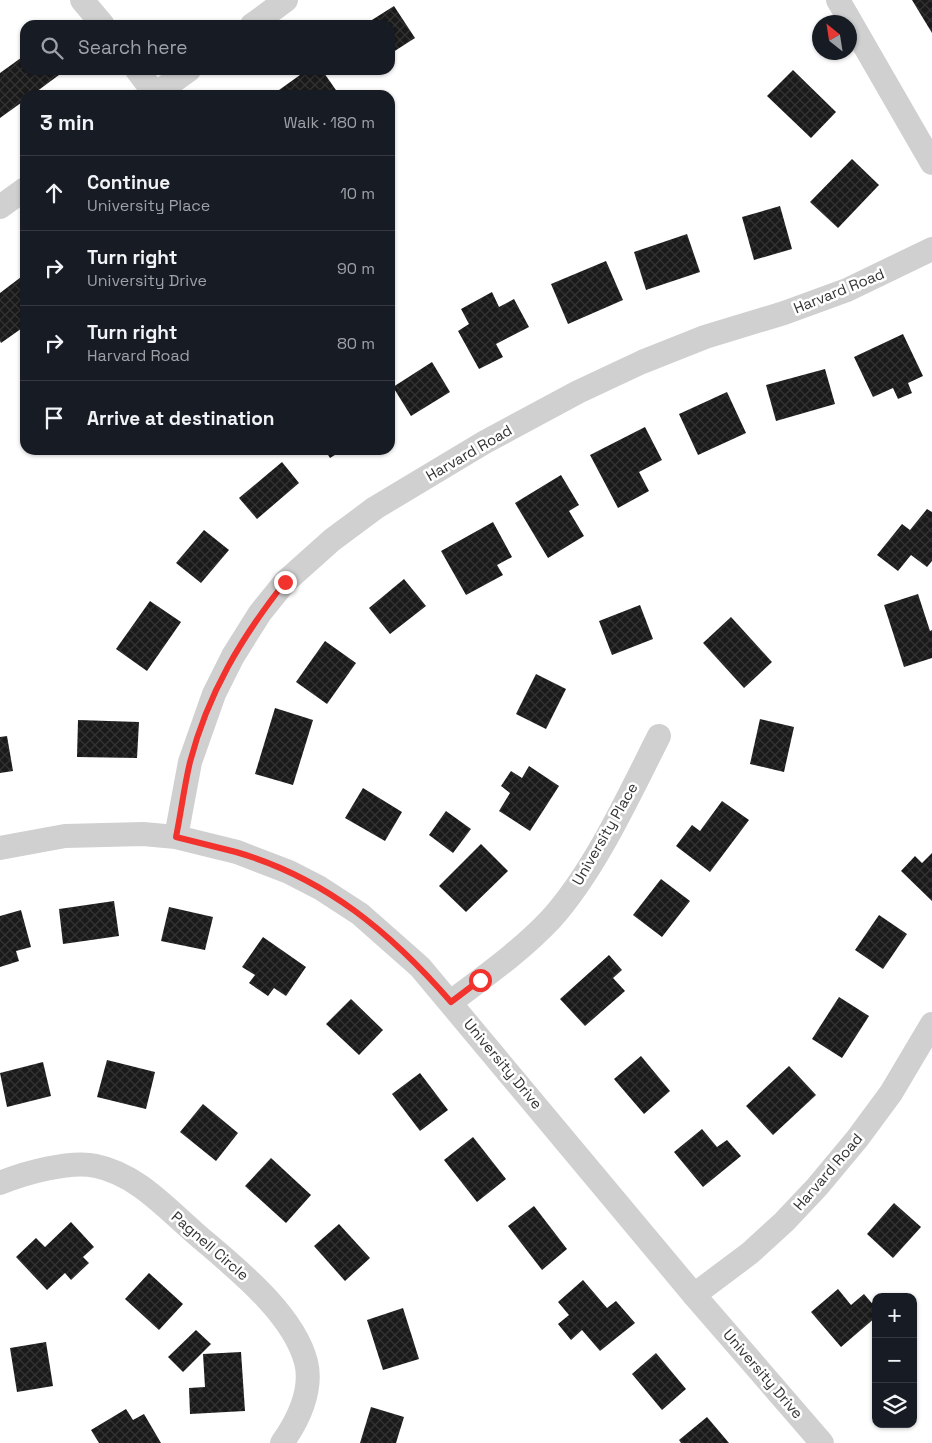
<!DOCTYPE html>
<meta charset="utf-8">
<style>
:root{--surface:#171b24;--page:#20242c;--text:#f1f3f6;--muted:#9ea1a6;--line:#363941}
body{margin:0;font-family:"Space Grotesk",sans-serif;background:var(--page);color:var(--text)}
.controls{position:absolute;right:15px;bottom:15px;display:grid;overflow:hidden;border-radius:10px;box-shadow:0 1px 4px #0004}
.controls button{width:45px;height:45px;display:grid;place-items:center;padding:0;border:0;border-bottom:1px solid var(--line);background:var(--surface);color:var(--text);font:25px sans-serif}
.compass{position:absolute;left:812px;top:15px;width:45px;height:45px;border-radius:50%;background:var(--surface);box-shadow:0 1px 4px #0004;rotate:330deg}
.stop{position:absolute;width:15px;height:15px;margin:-11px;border:4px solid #f1322d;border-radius:50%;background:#fff}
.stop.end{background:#f1322d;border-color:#fff;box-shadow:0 1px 5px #0008}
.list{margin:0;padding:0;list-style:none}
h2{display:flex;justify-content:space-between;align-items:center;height:65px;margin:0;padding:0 20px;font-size:21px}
h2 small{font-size:16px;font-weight:400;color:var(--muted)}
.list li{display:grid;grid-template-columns:32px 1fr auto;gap:15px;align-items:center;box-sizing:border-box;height:75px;padding:0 20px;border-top:1px solid var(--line)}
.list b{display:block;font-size:19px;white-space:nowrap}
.list p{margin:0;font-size:16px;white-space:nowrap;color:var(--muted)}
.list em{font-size:16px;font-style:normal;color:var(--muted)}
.icon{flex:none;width:28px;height:28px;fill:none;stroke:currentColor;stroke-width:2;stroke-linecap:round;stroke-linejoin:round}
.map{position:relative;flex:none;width:932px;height:1443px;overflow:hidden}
.search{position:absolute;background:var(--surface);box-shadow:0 1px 4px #0004;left:20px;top:20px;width:375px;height:55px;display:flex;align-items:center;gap:12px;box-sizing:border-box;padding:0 18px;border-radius:15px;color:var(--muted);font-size:19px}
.panel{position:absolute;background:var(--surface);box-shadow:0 1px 4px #0004;left:20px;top:90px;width:375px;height:365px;border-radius:15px}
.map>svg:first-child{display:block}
</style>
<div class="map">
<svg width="932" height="1443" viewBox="0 0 932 1443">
<defs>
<pattern id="building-cross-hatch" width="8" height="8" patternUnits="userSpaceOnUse" patternTransform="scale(1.25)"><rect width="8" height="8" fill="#1a1a1a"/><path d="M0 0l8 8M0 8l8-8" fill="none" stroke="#333"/></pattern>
</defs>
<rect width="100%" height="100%" fill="#fff"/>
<g fill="url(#building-cross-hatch)">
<polygon points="912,0 932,0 932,33"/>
<polygon points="394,6 415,38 390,54 390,25 364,25"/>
<polygon points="25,55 25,70 61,70 63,72 32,95 25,95 25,100 0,118 0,73"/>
<polygon points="307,70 322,70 338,93 335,95 272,95"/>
<polygon points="793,70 836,112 811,138 767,96"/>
<polygon points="852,159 879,185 838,228 810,202"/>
<polygon points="780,206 792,249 754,260 742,217"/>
<polygon points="687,234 700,272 646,290 634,252"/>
<polygon points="606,261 623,300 568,324 551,284"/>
<polygon points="25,274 25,326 1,343 0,341 0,293"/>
<polygon points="492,292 499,307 514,299 529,327 496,344 503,357 479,369 458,331 469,324 461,309"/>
<polygon points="903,334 923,376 908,383 912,393 898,399 893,388 873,397 854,357"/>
<polygon points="432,362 450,392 411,416 393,387"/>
<polygon points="825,369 835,404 776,421 766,385"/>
<polygon points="727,392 746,433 698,455 679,414"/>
<polygon points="645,427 662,460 639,472 649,491 618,508 590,455"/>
<polygon points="325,450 343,450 330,458"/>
<polygon points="282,462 299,483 257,519 239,498"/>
<polygon points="561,475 579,505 569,511 584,536 548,558 515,503"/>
<polygon points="927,509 932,512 932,561 927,567 911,555 898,571 877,555 902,524 910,530"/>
<polygon points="493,522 512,557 497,565 503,575 466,595 441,551"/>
<polygon points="204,530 229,550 201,583 176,563"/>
<polygon points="404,579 426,606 390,634 369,608"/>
<polygon points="918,594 930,631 932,630 932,658 904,667 884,605"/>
<polygon points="150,601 181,622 147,671 116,649"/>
<polygon points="640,605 653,639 612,655 599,621"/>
<polygon points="731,617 772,662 744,688 703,643"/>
<polygon points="325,641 356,663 327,704 296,682"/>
<polygon points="536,674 566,689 546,729 516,714"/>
<polygon points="275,708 313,720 293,785 255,774"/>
<polygon points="760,719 794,727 784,772 750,764"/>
<polygon points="78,720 139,722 137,758 77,757"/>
<polygon points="7,736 13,771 0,773 0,737"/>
<polygon points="529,766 559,786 530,831 499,811 510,793 501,786 511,771 522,778"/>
<polygon points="363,788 402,812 385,841 345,818"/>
<polygon points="722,801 749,820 710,872 676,846 692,825 700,831"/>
<polygon points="446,811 471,829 453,853 429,835"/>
<polygon points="481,844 508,871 466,912 439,886"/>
<polygon points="932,853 932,901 901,871 915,856 922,863"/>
<polygon points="661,879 690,901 662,937 633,915"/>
<polygon points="114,901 119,936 63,944 59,909"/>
<polygon points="169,907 213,917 205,950 161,941"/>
<polygon points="21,910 31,947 16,951 19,961 0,967 0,916"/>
<polygon points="879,915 907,934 883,969 855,950"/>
<polygon points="263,937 306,967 286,996 274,988 268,996 249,983 255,975 242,967"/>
<polygon points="609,955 622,970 613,978 625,991 585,1026 560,999"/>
<polygon points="839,997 869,1016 842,1058 812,1039"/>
<polygon points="351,999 383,1030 359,1055 326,1024"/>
<polygon points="641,1056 670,1091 644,1114 614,1079"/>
<polygon points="107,1060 155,1072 146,1109 97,1097"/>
<polygon points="43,1062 51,1096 7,1107 0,1073"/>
<polygon points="789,1066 816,1095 773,1135 746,1106"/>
<polygon points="420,1073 448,1110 420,1131 392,1094"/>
<polygon points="203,1104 238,1133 216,1161 180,1132"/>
<polygon points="702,1129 717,1147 727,1140 741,1156 703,1187 674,1152"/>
<polygon points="473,1137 506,1179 477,1202 444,1160"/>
<polygon points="271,1158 311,1195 286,1223 245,1186"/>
<polygon points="894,1203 921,1227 893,1258 867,1234"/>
<polygon points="534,1206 567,1249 542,1270 508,1226"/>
<polygon points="71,1222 94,1247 83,1257 89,1263 71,1280 65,1273 47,1290 16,1257 36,1238 45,1247"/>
<polygon points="339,1224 370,1258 345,1281 314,1246"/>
<polygon points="149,1273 183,1304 159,1330 125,1299"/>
<polygon points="583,1280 607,1308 616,1301 635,1323 600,1351 582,1330 571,1340 558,1324 569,1315 558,1302"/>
<polygon points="838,1289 851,1305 864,1294 876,1308 876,1317 841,1347 811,1312"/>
<polygon points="403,1308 419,1359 383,1370 367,1320"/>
<polygon points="196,1330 211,1344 183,1372 168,1357"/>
<polygon points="46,1342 53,1386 17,1392 10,1348"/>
<polygon points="241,1352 245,1411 190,1414 189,1388 205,1387 203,1354"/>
<polygon points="656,1353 686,1389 662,1410 632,1374"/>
<polygon points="371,1407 404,1417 396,1443 360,1443"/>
<polygon points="126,1409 133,1420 144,1414 161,1443 99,1443 91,1430"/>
<polygon points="707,1417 729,1443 681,1443 679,1440"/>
</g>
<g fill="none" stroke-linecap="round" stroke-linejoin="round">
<g stroke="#d0d0d0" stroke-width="24">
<polyline points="82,0 103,25"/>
<polyline points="838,0 932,163"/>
<polyline points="252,25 286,0"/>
<polyline points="137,70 155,94"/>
<polyline points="154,95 189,70"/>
<polyline points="0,207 25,189"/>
<polyline points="176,837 190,762 214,694 233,656 260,613 285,582 332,540 375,508 485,442 578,392 642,362 705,337 784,313 847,290 932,249"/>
<polyline points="0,848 65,836 143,834 176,837 237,852 289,872 320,888 360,914 420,967 694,1295 822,1443"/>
<path d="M 451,1002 C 485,976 521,951 551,919 C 595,870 629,795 659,736"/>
<path d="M 0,1183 C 24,1173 71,1160 96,1166 C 136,1174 166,1208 196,1234 C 233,1266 293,1312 306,1362 C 313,1390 298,1421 282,1443"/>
<polyline points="694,1295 750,1253 784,1222 817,1187 857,1139 891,1093 932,1024"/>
</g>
</g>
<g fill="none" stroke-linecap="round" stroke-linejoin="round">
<path stroke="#f1322d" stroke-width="6" d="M 285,582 C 241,638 208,693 190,762 C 184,787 181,813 176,837 C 196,842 216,847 236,852 C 326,878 391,933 451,1002 L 480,980"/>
</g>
<g text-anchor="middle" stroke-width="5" stroke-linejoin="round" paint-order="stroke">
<g font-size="15" fill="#333" stroke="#fff">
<text transform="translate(839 291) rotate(-22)" y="5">Harvard Road</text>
<text transform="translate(469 453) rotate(-30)" y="5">Harvard Road</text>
<text transform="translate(605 834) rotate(-60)" y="5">University Place</text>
<text transform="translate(503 1064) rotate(50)" y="5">University Drive</text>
<text transform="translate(828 1172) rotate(-49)" y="5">Harvard Road</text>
<text transform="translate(210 1246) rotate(41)" y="5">Pagnell Circle</text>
<text transform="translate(763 1374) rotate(49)" y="5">University Drive</text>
</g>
</g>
</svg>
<div class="controls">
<button>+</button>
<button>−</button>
<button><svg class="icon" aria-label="layers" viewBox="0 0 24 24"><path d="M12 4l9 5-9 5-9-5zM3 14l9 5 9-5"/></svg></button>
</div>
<svg class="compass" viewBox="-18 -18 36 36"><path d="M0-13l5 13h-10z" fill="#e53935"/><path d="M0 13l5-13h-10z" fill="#9ea1a6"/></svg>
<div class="stop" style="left:480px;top:980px"></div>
<div class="stop end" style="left:285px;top:582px"></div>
<div class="search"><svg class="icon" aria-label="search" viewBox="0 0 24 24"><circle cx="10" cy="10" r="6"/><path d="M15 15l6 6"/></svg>Search here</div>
<section class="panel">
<h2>3 min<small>Walk · 180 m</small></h2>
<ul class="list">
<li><svg class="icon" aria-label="ahead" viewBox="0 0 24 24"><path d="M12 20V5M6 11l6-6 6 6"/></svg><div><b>Continue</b><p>University Place</p></div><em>10 m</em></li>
<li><svg class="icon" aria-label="right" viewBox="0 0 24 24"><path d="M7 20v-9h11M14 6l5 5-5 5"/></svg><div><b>Turn right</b><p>University Drive</p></div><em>90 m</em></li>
<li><svg class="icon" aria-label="right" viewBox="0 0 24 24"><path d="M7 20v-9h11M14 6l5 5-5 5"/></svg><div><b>Turn right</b><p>Harvard Road</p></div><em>80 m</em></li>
<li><svg class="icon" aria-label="arrive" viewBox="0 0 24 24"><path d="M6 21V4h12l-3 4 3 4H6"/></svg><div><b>Arrive at destination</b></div></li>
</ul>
</section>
</div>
